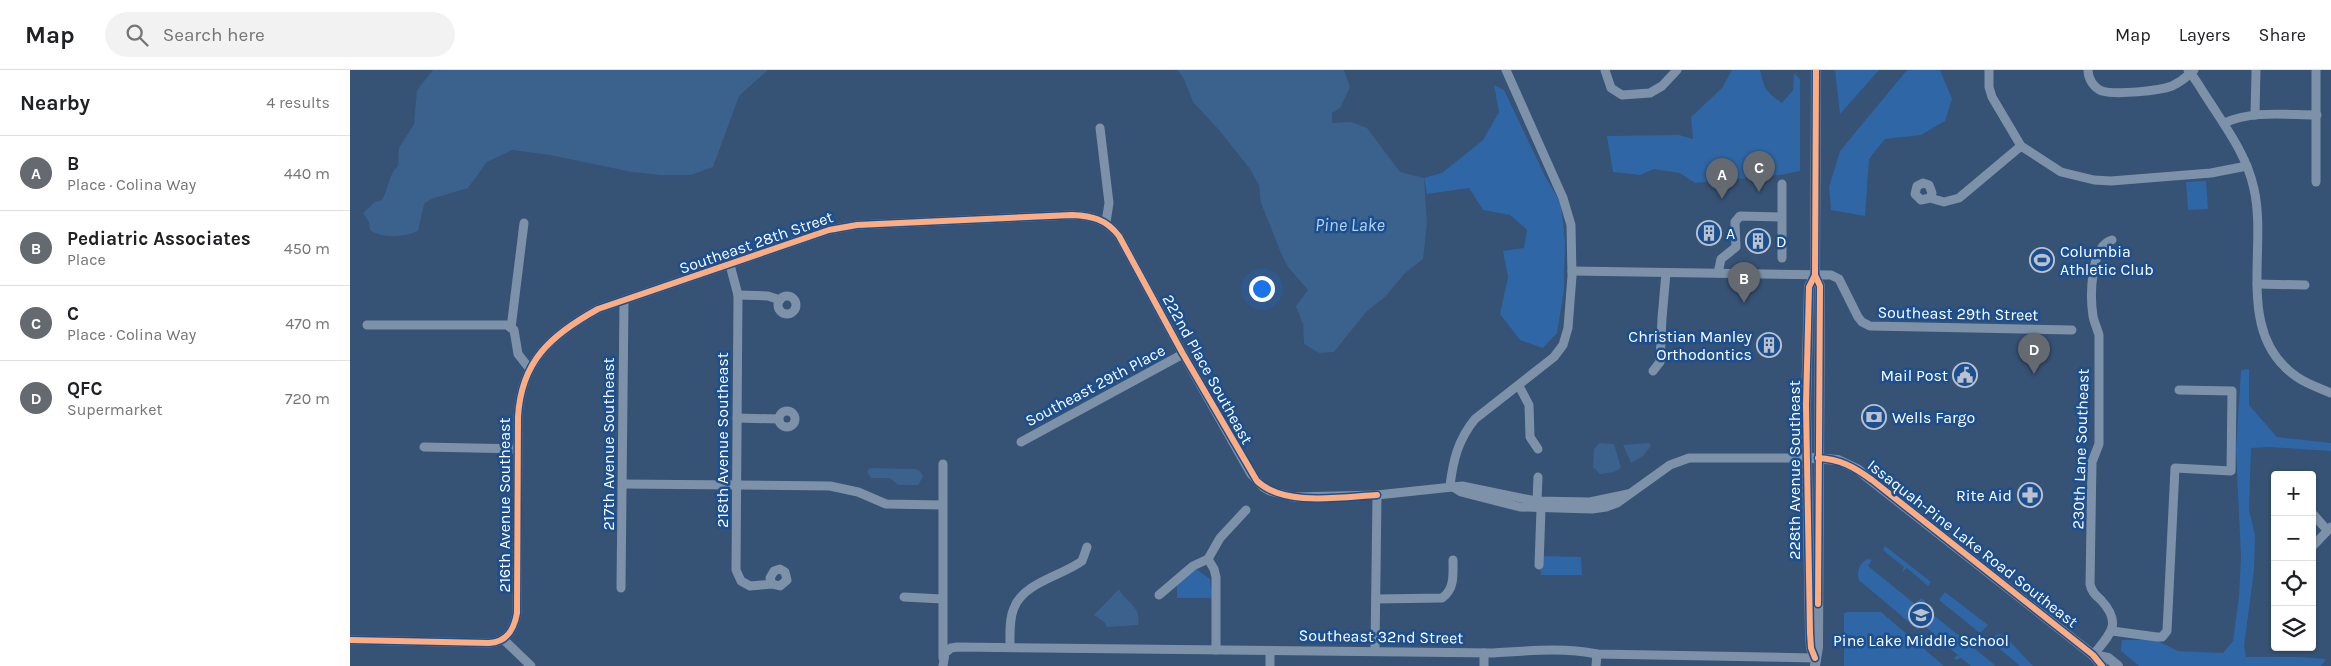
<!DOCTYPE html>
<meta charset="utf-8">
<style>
:root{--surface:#fff;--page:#f2f2f2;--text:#202124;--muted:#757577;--line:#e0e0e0;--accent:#656970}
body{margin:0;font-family:Karla,sans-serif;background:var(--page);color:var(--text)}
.controls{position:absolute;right:15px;bottom:15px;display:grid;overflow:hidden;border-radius:5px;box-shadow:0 1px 4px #0004}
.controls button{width:45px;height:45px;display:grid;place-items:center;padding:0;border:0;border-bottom:1px solid var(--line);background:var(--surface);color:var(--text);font:25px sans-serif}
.you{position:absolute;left:911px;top:218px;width:18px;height:18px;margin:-12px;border:4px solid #fff;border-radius:50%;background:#1a73e8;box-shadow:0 0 0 8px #1a73e833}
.badge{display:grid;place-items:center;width:32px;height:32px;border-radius:50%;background:var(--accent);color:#fff;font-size:16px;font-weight:700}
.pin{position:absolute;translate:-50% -41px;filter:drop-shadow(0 1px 2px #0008)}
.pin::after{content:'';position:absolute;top:26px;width:18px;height:15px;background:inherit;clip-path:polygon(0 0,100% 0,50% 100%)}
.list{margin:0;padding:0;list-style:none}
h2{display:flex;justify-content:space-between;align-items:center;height:65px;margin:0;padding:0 20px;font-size:21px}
h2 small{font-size:16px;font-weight:400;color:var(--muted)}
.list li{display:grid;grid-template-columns:32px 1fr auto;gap:15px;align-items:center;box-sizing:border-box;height:75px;padding:0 20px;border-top:1px solid var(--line)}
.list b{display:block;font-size:19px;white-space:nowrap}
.list p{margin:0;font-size:16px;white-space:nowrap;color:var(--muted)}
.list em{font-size:16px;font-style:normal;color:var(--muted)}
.icon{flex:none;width:28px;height:28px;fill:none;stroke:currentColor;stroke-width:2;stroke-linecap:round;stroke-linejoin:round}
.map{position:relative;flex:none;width:1981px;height:596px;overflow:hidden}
header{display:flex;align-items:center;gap:30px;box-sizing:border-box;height:70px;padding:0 25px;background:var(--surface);border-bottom:1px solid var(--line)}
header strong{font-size:24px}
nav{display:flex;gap:28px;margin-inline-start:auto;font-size:18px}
.search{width:350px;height:45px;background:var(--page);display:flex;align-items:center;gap:12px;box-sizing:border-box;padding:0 18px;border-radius:28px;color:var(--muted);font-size:19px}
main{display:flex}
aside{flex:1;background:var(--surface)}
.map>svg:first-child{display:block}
</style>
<header>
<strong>Map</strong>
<div class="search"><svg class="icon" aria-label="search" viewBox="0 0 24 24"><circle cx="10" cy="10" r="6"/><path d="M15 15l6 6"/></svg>Search here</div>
<nav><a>Map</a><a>Layers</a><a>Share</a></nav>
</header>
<main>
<aside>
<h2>Nearby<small>4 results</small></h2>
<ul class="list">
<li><span class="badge">A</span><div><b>B</b><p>Place · Colina Way</p></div><em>440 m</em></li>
<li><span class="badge">B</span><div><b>Pediatric Associates</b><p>Place</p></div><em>450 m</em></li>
<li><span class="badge">C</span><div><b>C</b><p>Place · Colina Way</p></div><em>470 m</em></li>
<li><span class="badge">D</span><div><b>QFC</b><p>Supermarket</p></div><em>720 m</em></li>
</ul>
</aside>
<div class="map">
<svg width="1981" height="596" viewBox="0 0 1981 596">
<rect width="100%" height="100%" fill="#365274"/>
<g fill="#2f66a5">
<path d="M 1382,0 L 1410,0 C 1414,18 1416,22 1432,33 L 1443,20 L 1444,3 L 1450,9 L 1450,101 L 1430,105 L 1345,113 L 1330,103 L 1304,99 L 1290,105 L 1263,102 L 1257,66 L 1329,65 L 1343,69 L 1341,47 L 1372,18 Z"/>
<polygon points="1485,0 1529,0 1490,44"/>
<polygon points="1557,0 1590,0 1602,29 1595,51 1571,65 1535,69 1519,89 1515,146 1481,140 1479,117 1490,81"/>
<polygon points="1144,15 1154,20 1195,106 1211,134 1215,171 1214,220 1207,263 1193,278 1170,270 1150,244 1158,207 1153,181 1174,178 1177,160 1160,145 1133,140 1119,118 1077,124 1074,108 1092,103 1133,70 1149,42"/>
<polygon points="1856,111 1858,139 1838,140 1836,112"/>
<polygon points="1899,299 1899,335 1927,367 1981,373 1981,381 1919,377 1901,378 1899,440 1905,465 1904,501 1894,576 1896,587 1950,587 1976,589 1971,596 1789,596 1771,581 1772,570 1806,570 1828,581 1873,583 1883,571 1889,526 1891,487 1886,380 1891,300"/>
<polygon points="1535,476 1581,512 1578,516 1557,498 1552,502 1554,497 1533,480"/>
<polygon points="1191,486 1231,487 1232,505 1191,505"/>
<path d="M 1518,489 L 1522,490 L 1518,496 L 1565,534 L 1571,528 L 1575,531 L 1576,537 L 1581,543 L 1646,596 L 1621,596 L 1611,588 L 1606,590 L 1604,588 L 1608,585 L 1592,572 L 1587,574 L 1585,572 L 1590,570 L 1575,556 L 1567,559 L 1510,511 C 1505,503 1510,492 1518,489 Z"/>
<polygon points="846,499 860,509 862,528 827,528 827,513"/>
<polygon points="1595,522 1638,555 1630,563 1589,530"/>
<polygon points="1498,542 1531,542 1594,596 1494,596 1494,543"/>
<polygon points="1648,564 1654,565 1683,596 1670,596 1639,570"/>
</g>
<g fill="#3b618d">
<path d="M 83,0 L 418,0 L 389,26 L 363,97 L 341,105 L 311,105 L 282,102 L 200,85 L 162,80 L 137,92 L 118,118 L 81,129 L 74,134 L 68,161 C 56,167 31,169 20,160 L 19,152 L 13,143 L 25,132 L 32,130 C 39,118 38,105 48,96 L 49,78 L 64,54 L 67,20 Z"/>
<polygon points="827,0 994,0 1000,17 990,38 982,43 982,53 1002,52 1017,58 1050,102 1074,108 1077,154 1073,189 1054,204 1036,226 1016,242 984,282 969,283 954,274 953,254 946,236 958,220 938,197 931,183 911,133 909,115 900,99 869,60 843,32 833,7"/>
<polygon points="1249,373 1264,374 1271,398 1264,402 1250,404 1243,397 1244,379"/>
<polygon points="1299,373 1301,376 1293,386 1281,393 1273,375"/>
<polygon points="520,398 566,399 571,402 573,407 568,415 548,415 540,408 521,408 517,402"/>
<path d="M 769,519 C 776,533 792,536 788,555 L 757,557 L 754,552 L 744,545 Z"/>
</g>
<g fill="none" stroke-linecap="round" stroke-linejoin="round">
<g stroke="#7d92a8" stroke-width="9">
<polyline points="1255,0 1261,18 1272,25 1300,23 1312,16 1327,0"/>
<polyline points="1639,0 1639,17 1642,27 1671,76 1711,102 1744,110 1761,111 1861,103 1897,96"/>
<path d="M 1738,0 C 1738,9 1744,18 1752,21 C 1766,25 1809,21 1822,16 C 1830,12 1838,6 1844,0"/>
<path d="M 1838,0 C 1846,9 1852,21 1859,31 C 1877,59 1897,86 1904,119 C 1918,180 1884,264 1947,307 C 1957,314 1969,318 1981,323"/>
<polyline points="1905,45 1906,0"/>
<path d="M 1874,53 C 1903,40 1936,45 1967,45"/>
<polyline points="750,58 759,133 756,152"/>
<polyline points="1966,112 1966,0"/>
<polyline points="1580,128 1582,123 1579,115 1573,113 1567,116 1565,124 1571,130 1580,128 1594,132 1609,128 1671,76"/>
<polyline points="1432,188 1432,114"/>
<polyline points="380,195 388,225 386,500 391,511 400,516 422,514 430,516 437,510 435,502 430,499 424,501 420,508 422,514"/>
<polyline points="1222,201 1481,205 1489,209 1508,247 1512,252 1520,256 1722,260"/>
<polyline points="1368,203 1371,189 1386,177 1385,152 1390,146 1431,147"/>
<polyline points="1907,214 1955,215"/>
<polyline points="388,225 418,226 430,230"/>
<circle cx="437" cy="235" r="9"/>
<polyline points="17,255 157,255 164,260 168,284 179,298"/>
<polyline points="161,258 174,153"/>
<polyline points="1303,301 1310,292 1312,248 1316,203"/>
<polyline points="1169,316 1179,335 1180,367 1188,379"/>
<circle cx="437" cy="349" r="8"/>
<polyline points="387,348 428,349"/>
<polyline points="671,372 833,284"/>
<polyline points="74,377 167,379"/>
<polyline points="593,394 593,588"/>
<polyline points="273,414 480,416 508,422 536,434 592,435"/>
<path d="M 1100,416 C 1103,390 1108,370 1125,349 L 1204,287 L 1213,275 L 1218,258 L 1222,206 L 1221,155 L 1213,128 L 1156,0"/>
<polyline points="1103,417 1111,422 1170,437 1242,439 1256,437 1267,433 1320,395 1339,388 1457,388"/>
<polyline points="1187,431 1188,407"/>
<polyline points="1962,443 1977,460"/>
<polyline points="1962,477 1981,457"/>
<polyline points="858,489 864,499 866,507 866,580"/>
<polyline points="1189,495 1191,439"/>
<polyline points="271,518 274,231"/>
<polyline points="809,525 843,496 858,489 870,468 896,440"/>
<polyline points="554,527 592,529"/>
<path d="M 1026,529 L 1092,528 C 1105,519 1103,504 1103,490"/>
<polyline points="1762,561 1807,567 1812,567 1817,561 1825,398 1881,401 1882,321 1829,320"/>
<path d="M 0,570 L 139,573 C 157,572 164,560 167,543 L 168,347 C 171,291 201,265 248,239 L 479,160 L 507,155 L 722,145 C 742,146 756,149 769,166 L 833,284 L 901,404 L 913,417 L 920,421 L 944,427 L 1027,425 L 1112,416 L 1186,431 L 1240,432 L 1278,424"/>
<polyline points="154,570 181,596"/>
<path d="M 660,577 C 660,565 659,549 664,538 C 674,512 712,506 732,491 L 737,477"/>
<polyline points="1025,580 1027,425"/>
<path d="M 1743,585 C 1760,564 1773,554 1751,530 C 1745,525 1741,521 1740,514 L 1742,392 L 1749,374 L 1749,265 C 1747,258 1744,252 1743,246 C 1740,227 1740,176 1762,170"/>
<path d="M 593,596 L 595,583 L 601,578 L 607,577 L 1143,583 C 1177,581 1213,577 1247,584 L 1465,588"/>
<polyline points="920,596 920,581"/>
<polyline points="1134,596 1134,583"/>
<polyline points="1246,596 1247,584"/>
</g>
<g stroke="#7d8ea7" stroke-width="10">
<polyline points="1462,388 1488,390 1507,399 1743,585 1752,596"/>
<polyline points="1743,585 1758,588 1768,596"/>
<polyline points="1465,588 1461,578 1460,563 1456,335 1459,217 1465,205 1466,0"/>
<polyline points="1465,596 1468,577 1470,216 1465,205"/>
</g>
<defs>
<g id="cycleway">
<polyline points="1465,205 1470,216 1468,534"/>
<path d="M 1468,388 C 1490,389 1504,397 1522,410 L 1743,585 L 1752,596"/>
<path d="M 0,570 L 139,573 C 157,572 164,560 167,543 L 168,347 C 171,291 201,265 248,239 L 479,160 L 507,155 L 722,145 C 742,146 756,149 769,166 L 833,284 L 907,411 C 934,437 992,427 1027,425"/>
<polyline points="1465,588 1461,578 1460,563 1456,335 1459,217 1465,205 1466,0"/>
</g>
</defs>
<use href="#cycleway" stroke="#1b4f8f" stroke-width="9"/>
<use href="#cycleway" stroke="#ffac80" stroke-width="6"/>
</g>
<defs>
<symbol id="building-ring" viewBox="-11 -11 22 22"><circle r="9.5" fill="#1b4f8f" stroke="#b9c2ce" stroke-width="1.5"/><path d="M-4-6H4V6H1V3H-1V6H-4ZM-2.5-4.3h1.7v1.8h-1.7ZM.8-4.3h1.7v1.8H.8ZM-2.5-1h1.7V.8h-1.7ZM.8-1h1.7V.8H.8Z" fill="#b9c2ce"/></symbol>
<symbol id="stadium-ring" viewBox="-11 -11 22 22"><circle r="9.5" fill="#1b4f8f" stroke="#b9c2ce" stroke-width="1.5"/><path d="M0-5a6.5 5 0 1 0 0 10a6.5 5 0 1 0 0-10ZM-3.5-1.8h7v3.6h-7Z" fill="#b9c2ce"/></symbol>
<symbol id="civic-ring" viewBox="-11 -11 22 22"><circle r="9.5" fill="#1b4f8f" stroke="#b9c2ce" stroke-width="1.5"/><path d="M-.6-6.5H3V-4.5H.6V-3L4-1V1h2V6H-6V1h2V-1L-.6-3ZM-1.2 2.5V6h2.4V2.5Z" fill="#b9c2ce"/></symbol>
<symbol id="bank-ring" viewBox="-11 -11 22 22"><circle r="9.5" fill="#1b4f8f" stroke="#b9c2ce" stroke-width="1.5"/><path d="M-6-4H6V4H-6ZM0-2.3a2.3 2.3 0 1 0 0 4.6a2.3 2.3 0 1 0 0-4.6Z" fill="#b9c2ce"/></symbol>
<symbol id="pharmacy-ring" viewBox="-11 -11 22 22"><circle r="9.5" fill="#1b4f8f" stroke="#b9c2ce" stroke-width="1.5"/><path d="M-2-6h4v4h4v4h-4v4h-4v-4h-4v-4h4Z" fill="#b9c2ce"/></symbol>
<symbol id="school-ring" viewBox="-11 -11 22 22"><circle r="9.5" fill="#1b4f8f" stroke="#b9c2ce" stroke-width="1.5"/><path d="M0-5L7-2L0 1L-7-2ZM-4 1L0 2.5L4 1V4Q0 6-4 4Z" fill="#b9c2ce"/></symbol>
</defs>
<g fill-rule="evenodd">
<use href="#building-ring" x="1345" y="149" width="28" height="28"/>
<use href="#building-ring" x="1394" y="157" width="28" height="28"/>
<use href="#stadium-ring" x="1678" y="176" width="28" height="28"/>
<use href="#building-ring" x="1405" y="261" width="28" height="28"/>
<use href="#civic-ring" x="1601" y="291" width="28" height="28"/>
<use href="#bank-ring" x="1510" y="333" width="28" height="28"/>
<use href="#pharmacy-ring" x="1666" y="411" width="28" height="28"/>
<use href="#school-ring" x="1557" y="531" width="28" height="28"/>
</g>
<g text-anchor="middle" stroke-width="5" stroke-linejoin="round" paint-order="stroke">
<g font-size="16" fill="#fff" stroke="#1b4f8f" text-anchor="start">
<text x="1376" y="169">A</text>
<text x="1426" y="177">D</text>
<text x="1710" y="187">Columbia<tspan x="1710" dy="18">Athletic Club</tspan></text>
<text x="1402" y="272" text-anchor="end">Christian Manley<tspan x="1402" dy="18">Orthodontics</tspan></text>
<text x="1598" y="311" text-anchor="end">Mail Post</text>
<text x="1542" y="353">Wells Fargo</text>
<text x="1662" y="431" text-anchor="end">Rite Aid</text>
<text x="1571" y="576" text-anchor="middle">Pine Lake Middle School</text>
</g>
<g font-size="16" fill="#fff" stroke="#1b4f8f">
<text transform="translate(406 172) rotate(-19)" y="6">Southeast 28th Street</text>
<text transform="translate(1608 243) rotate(1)" y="6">Southeast 29th Street</text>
<text transform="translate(858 299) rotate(61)" y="6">222nd Place Southeast</text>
<text transform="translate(745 315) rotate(-28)" y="6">Southeast 29th Place</text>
<text transform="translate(372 370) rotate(-90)" y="6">218th Avenue Southeast</text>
<text transform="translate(258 374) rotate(-90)" y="6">217th Avenue Southeast</text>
<text transform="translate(1730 379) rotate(-88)" y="6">230th Lane Southeast</text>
<text transform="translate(1444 400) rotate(-90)" y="6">228th Avenue Southeast</text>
<text transform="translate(154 435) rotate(-90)" y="6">216th Avenue Southeast</text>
<text transform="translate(1623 473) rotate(38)" y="6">Issaquah-Pine Lake Road Southeast</text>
<text transform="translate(1031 566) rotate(1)" y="6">Southeast 32nd Street</text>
</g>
<g font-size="18" font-style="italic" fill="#b5d3f5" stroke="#1b4f8f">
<text x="1000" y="161">Pine Lake</text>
</g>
</g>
</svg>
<div class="controls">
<button>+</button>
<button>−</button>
<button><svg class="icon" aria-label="locate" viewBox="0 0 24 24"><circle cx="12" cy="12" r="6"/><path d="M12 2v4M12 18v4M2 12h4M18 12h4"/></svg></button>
<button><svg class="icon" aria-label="layers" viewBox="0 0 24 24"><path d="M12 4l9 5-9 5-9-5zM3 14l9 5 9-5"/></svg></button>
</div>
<div class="you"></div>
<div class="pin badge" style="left:1372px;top:129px">A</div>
<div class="pin badge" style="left:1394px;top:233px">B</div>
<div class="pin badge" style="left:1409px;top:122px">C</div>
<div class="pin badge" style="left:1684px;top:304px">D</div>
</div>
</main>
